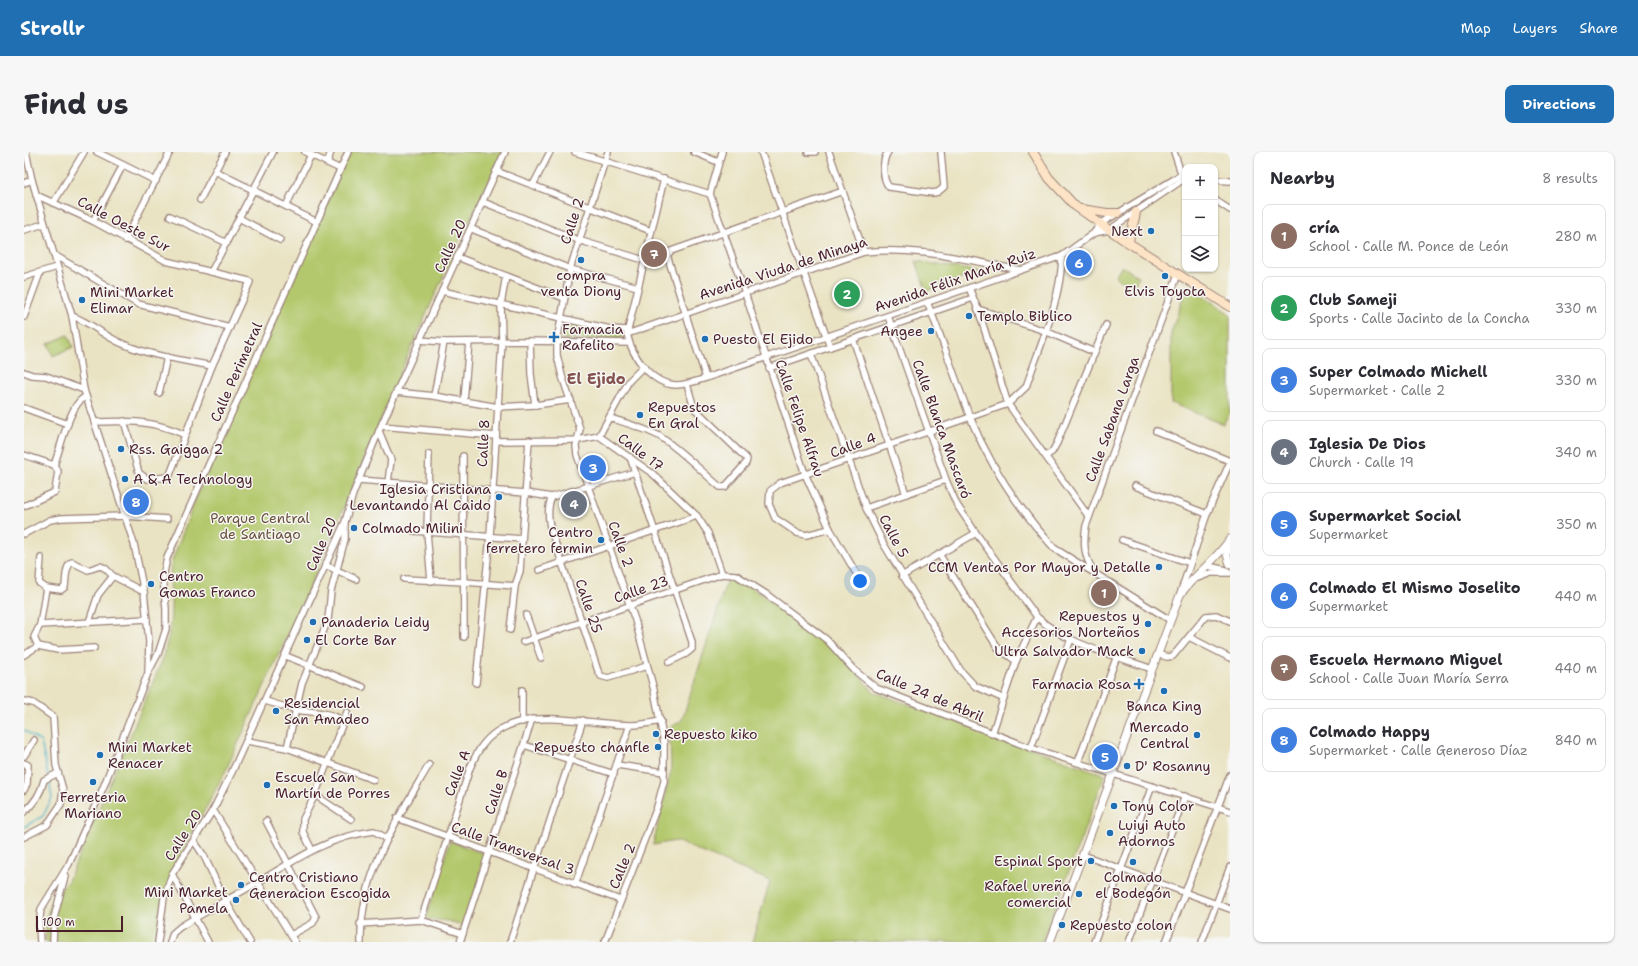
<!DOCTYPE html>
<meta charset="utf-8">
<style>
:root{--surface:#fff;--page:#f7f7f7;--text:#2b2b33;--muted:#7c7c81;--line:#e1e1e2;--accent:#1f6fb2}
body{margin:0;font-family:"Shantell Sans",sans-serif;background:var(--page);color:var(--text)}
.controls{position:absolute;right:12px;top:12px;display:grid;overflow:hidden;border-radius:8px;box-shadow:0 1px 3px #0004}
.controls button{width:36px;height:36px;display:grid;place-items:center;padding:0;border:0;border-bottom:1px solid var(--line);background:var(--surface);color:var(--text);font:20px sans-serif}
.scale{position:absolute;left:12px;bottom:10px;width:87px;box-sizing:border-box;padding-left:4px;border:2px solid #4a1f2b;border-top:0;font-size:11px;line-height:14px;white-space:nowrap;color:#4a1f2b;-webkit-text-stroke:3px #f6f6f2;paint-order:stroke}
.you{position:absolute;left:836px;top:429px;width:14px;height:14px;margin:-10px;border:3px solid #fff;border-radius:50%;background:#1a73e8;box-shadow:0 0 0 6px #1a73e833}
.badge{display:grid;place-items:center;width:26px;height:26px;border-radius:50%;background:var(--accent);color:#fff;font-size:13px;font-weight:700}
.pin{position:absolute;translate:-50% -50%;border:2px solid #fff;box-shadow:0 1px 4px #0006}
.list{margin:0;padding:0;list-style:none}
h2{display:flex;justify-content:space-between;align-items:center;height:52px;margin:0;padding:0 16px;font-size:17px}
h2 small{font-size:13px;font-weight:400;color:var(--muted)}
.list li{display:grid;grid-template-columns:26px 1fr auto;gap:12px;align-items:center;box-sizing:border-box;height:64px;margin:0 8px 8px;padding:0 8px;border:1px solid var(--line);border-radius:8px}
.list b{display:block;font-size:15px;white-space:nowrap}
.list p{margin:0;font-size:13px;white-space:nowrap;color:var(--muted)}
.list em{font-size:13px;font-style:normal;color:var(--muted)}
.icon{flex:none;width:22px;height:22px;fill:none;stroke:currentColor;stroke-width:2;stroke-linecap:round;stroke-linejoin:round}
.map{position:relative;flex:none;width:1206px;height:790px;overflow:hidden;border-radius:8px}
header{display:flex;align-items:center;gap:24px;box-sizing:border-box;height:56px;padding:0 20px;background:var(--accent);color:#fff}
header strong{font-size:19px}
nav{display:flex;gap:22px;margin-inline-start:auto;font-size:14px}
.intro{display:flex;align-items:center;justify-content:space-between;box-sizing:border-box;height:96px;padding:0 24px}
h1{margin:0;font-size:28px}
.button{padding:10px 18px;border-radius:8px;background:var(--accent);color:#fff;font-size:14px;font-weight:700}
main{display:flex;gap:24px;padding:0 24px}
aside{flex:1;background:var(--surface);border-radius:8px;box-shadow:0 1px 3px #0004}
.map>svg:first-child{display:block}
</style>
<header>
<strong>Strollr</strong>
<nav><a>Map</a><a>Layers</a><a>Share</a></nav>
</header>
<div class="intro"><h1>Find us</h1><a class="button">Directions</a></div>
<main>
<div class="map">
<svg width="1206" height="790" viewBox="0 0 1206 790">
<rect width="100%" height="100%" fill="#f6f6f2"/>
<filter id="ink" filterUnits="userSpaceOnUse"><feTurbulence type="fractalNoise" baseFrequency=".025" numOctaves="2"/><feDisplacementMap in="SourceGraphic" scale="8" xChannelSelector="R" yChannelSelector="G"/><feConvolveMatrix kernelMatrix="1 2 1 2 8 2 1 2 1" color-interpolation-filters="sRGB"/></filter>
<filter id="wash" filterUnits="userSpaceOnUse"><feTurbulence type="fractalNoise" baseFrequency=".012" numOctaves="4" result="noise"/><feDisplacementMap in="SourceGraphic" scale="16" xChannelSelector="R" yChannelSelector="G"/><feGaussianBlur stdDeviation="0.9" result="paint"/><feColorMatrix in="noise" values="0 0 0 0 0 0 0 0 0 0 0 0 0 0 0 0 0 1.4 0 .05"/><feComposite in="paint" operator="in"/></filter>
<g filter="url(#wash)">
<rect width="100%" height="100%" fill="#eae3c3"/>
<g fill="#b3c86c" stroke="#7e744c">
<path d="M 326,0 L 479,0 L 434,92 L 382,207 L 294,416 L 202,618 L 182,656 L 169,677 L 144,732 L 134,790 L 22,790 C 21,758 24,753 44,729 L 138,509 C 143,492 147,476 147,458 C 148,441 144,425 148,409 L 172,346 Z"/>
<polygon points="892,109 957,120 902,139"/>
<polygon points="1098,114 1115,125 1109,136 1091,125"/>
<polygon points="1163,134 1206,162 1206,261 1199,272 1147,251 1147,181"/>
<polygon points="540,169 598,180 599,184 596,187 539,187 537,186"/>
<polygon points="44,183 49,195 29,204 24,192"/>
<polygon points="704,425 712,425 802,488 850,540 1081,623 1018,790 728,790 746,729 652,689 629,693 647,619 646,576 658,568"/>
<polygon points="426,689 463,703 440,774 424,769 402,767"/>
</g>
<g fill="none" stroke-linecap="round" stroke-linejoin="round">
<g stroke="#44aec3" stroke-width="1.5">
<polyline points="0,578 17,590 24,624"/>
<polyline points="0,675 19,664 28,646 25,628"/>
</g>
</g>
</g>
<g filter="url(#ink)">
<g fill="none" stroke-linecap="round" stroke-linejoin="round">
<defs>
<g id="minor">
<polyline points="2,0 8,28 48,164 60,238 110,392 120,440 125,490 124,521 79,636 45,712 17,757 15,773 16,790"/>
<polyline points="73,0 132,29"/>
<polyline points="281,0 316,17"/>
<polyline points="551,0 686,42"/>
<polyline points="670,0 694,10"/>
<polyline points="698,0 686,42 721,141 781,322 806,377 832,421"/>
<polyline points="737,0 806,195"/>
<polyline points="784,0 791,0"/>
<polyline points="805,0 840,100"/>
<path d="M 864,0 C 858,8 858,27 865,35 L 909,41 L 914,40 L 920,35 L 917,0"/>
<polyline points="1150,0 1158,24"/>
<polyline points="303,11 307,0"/>
<polyline points="191,19 293,70"/>
<polyline points="472,19 627,79"/>
<path d="M 640,27 L 603,182 C 608,204 627,232 652,233 C 662,233 673,229 682,226 L 1038,104 L 1070,81 L 1085,78 L 1160,27"/>
<polyline points="1191,28 1206,29"/>
<polyline points="0,31 8,28"/>
<polyline points="509,33 526,0"/>
<polyline points="12,43 69,69 142,109 225,129 226,130 188,214 145,325 123,327 115,321 100,269"/>
<polyline points="176,48 201,0"/>
<polyline points="1191,48 1206,58"/>
<polyline points="30,50 60,0"/>
<polyline points="459,50 554,88 620,108"/>
<polyline points="262,54 287,3"/>
<polyline points="146,64 203,91"/>
<polyline points="215,66 256,88"/>
<polyline points="69,69 99,13"/>
<polyline points="448,77 546,117 614,135"/>
<polyline points="0,78 20,72"/>
<polyline points="1070,81 1076,72 1157,23"/>
<polyline points="101,88 146,0"/>
<polyline points="30,103 114,152 206,175"/>
<polyline points="433,105 540,146"/>
<polyline points="187,120 249,0"/>
<polyline points="0,125 33,115"/>
<polyline points="945,136 954,157 984,252 1065,365"/>
<polyline points="418,139 586,177 603,178"/>
<path d="M 903,150 C 919,188 931,227 946,265 C 965,312 996,358 1030,396 L 1146,468"/>
<polyline points="954,157 1021,179 1070,200"/>
<path d="M 48,164 C 66,170 80,184 99,192 C 127,204 158,208 188,214"/>
<path d="M 864,164 L 922,328 L 933,353 L 952,381 L 1013,465 C 1040,491 1092,504 1128,517"/>
<polyline points="0,165 16,121"/>
<path d="M 603,182 L 840,100 C 892,94 946,109 997,118"/>
<polyline points="829,187 882,342"/>
<polyline points="395,188 420,190 506,189 605,191"/>
<polyline points="506,189 507,222 511,253"/>
<polyline points="787,202 842,356 859,391 937,519 951,534 978,546"/>
<polyline points="745,216 949,146"/>
<polyline points="0,220 8,223 22,224 60,238"/>
<polyline points="682,226 643,103 647,99 819,39"/>
<polyline points="372,240 410,244 474,255 511,253 547,248"/>
<polyline points="135,241 143,205"/>
<polyline points="410,244 420,190"/>
<polyline points="440,249 445,190"/>
<polyline points="0,256 44,272"/>
<path d="M 586,266 C 602,271 620,276 635,284 C 657,298 676,318 696,335 L 701,335 L 722,311 L 723,307 L 670,256 L 663,232"/>
<path d="M 70,270 C 105,269 129,268 161,283"/>
<polyline points="357,274 472,284"/>
<polyline points="355,279 367,308 364,330"/>
<polyline points="1132,279 1206,309"/>
<polyline points="575,284 605,229 620,214"/>
<polyline points="472,289 554,288 575,284 629,322 673,364 684,381 698,422"/>
<polyline points="405,302 403,380 407,429"/>
<polyline points="0,303 30,313"/>
<polyline points="439,304 440,485"/>
<polyline points="1022,304 1028,300 1033,291 1082,173"/>
<polyline points="606,305 668,490 668,497 662,502 645,510"/>
<path d="M 30,313 C 36,299 46,249 62,245"/>
<polyline points="335,328 502,341 528,345 611,320"/>
<polyline points="1111,334 1183,362"/>
<path d="M 528,345 C 523,355 524,365 526,375 L 574,519 L 577,524 L 584,526 L 623,514"/>
<polyline points="0,354 31,340 34,319 30,313"/>
<polyline points="842,356 922,328"/>
<path d="M 806,377 L 782,383 L 773,381 L 751,366 L 745,352 L 746,339 L 756,331 L 984,252 L 1002,235 C 1016,193 1037,149 1038,104"/>
<polyline points="390,379 498,387"/>
<polyline points="0,382 26,368 38,366 101,364 143,367"/>
<polyline points="1098,388 1166,411"/>
<polyline points="915,402 974,496 992,509"/>
<polyline points="17,406 15,431 22,436"/>
<polyline points="301,413 332,427"/>
<polyline points="1184,414 1202,418"/>
<polyline points="515,418 673,364"/>
<path d="M 1071,421 C 1060,406 1059,392 1062,374 L 1154,122"/>
<polyline points="878,424 952,381"/>
<polyline points="380,427 441,430 491,434"/>
<polyline points="1171,427 1187,421 1206,421"/>
<polyline points="1157,439 1183,362 1206,310"/>
<polyline points="502,463 517,506"/>
<polyline points="65,470 74,443 89,424"/>
<polyline points="16,473 123,467"/>
<polyline points="486,478 491,434 496,419 505,288"/>
<polyline points="1165,485 1206,506"/>
<polyline points="499,490 698,422 712,423 742,442 803,488 830,518 852,536 1007,596 1206,659"/>
<polyline points="14,494 34,498 70,496"/>
<polyline points="1133,502 1143,505 1149,504 1182,464 1192,463 1206,469"/>
<path d="M 0,503 L 14,494 L 10,485 L 16,473 L 22,436 L 37,438 L 41,435 C 42,427 41,414 48,410 L 64,418 L 76,414 L 81,416 L 89,424 L 120,440"/>
<polyline points="262,504 339,535"/>
<polyline points="125,519 134,502 142,477 142,457 139,425 143,406 324,0"/>
<polyline points="452,531 466,384 478,189 477,152 482,124"/>
<polyline points="0,549 9,551 29,565 32,613 39,638 37,652 23,673 0,685"/>
<path d="M 241,549 C 252,552 263,556 274,558 C 288,561 309,559 319,570"/>
<polyline points="498,570 498,538"/>
<polyline points="968,582 992,509 1013,465"/>
<polyline points="223,589 263,596 350,628"/>
<polyline points="500,593 590,622"/>
<polyline points="263,596 278,531 304,468 307,439 321,387 321,373"/>
<polyline points="1007,596 1047,487"/>
<polyline points="0,604 10,588"/>
<polyline points="1054,610 1093,504"/>
<polyline points="0,611 4,613 3,632 0,638"/>
<polyline points="593,613 640,620"/>
<polyline points="291,643 327,667"/>
<polyline points="189,658 271,790"/>
<path d="M 0,660 C 11,651 17,641 20,628 L 34,621"/>
<polyline points="373,666 596,748"/>
<polyline points="242,669 292,765 289,771 267,783"/>
<polyline points="170,689 180,704 201,748 226,790"/>
<polyline points="288,698 279,680 279,667 291,643 323,560"/>
<polyline points="1059,703 1206,757"/>
<polyline points="148,722 184,790"/>
<polyline points="551,733 606,573"/>
<path d="M 397,768 L 446,616 C 449,609 453,601 457,595 C 489,549 561,573 607,573 C 617,573 627,571 637,569"/>
<polyline points="336,772 397,768 439,782"/>
<polyline points="29,790 30,766 41,724"/>
<polyline points="134,790 140,746 148,722 189,658 208,620 321,370 329,342 357,274 481,0"/>
<path d="M 146,790 L 149,781 L 156,775 C 182,759 209,745 236,729 C 274,706 304,685 350,679 L 362,686"/>
<path d="M 337,790 C 336,723 372,669 405,613"/>
<polyline points="436,790 508,567"/>
<polyline points="486,790 559,568"/>
<polyline points="581,790 633,655 640,629 640,591 630,538 611,468 553,303 552,294 556,277 538,224 533,203 533,189 546,117 584,0"/>
<polyline points="1070,790 1128,634"/>
<polyline points="1105,790 1161,644"/>
<polyline points="1142,790 1206,623"/>
<polyline points="1178,790 1206,715"/>
</g>
<g id="tertiary">
<polyline points="1204,391 1203,403 1206,412"/>
<path d="M 1026,790 L 1156,443 C 1170,422 1192,409 1206,387"/>
</g>
<g id="secondary">
<polyline points="1009,0 1025,26 1051,54 1097,86 1206,155"/>
<polyline points="1057,57 1083,61 1094,61"/>
<path d="M 1105,91 C 1105,80 1111,71 1112,60"/>
</g>
</defs>
<use href="#minor" stroke="#9a8177" stroke-width="8"/>
<use href="#tertiary" stroke="#9a8177" stroke-width="9"/>
<use href="#secondary" stroke="#9a8177" stroke-width="10"/>
<use href="#minor" stroke="#fff" stroke-width="5.5"/>
<use href="#tertiary" stroke="#fff" stroke-width="7"/>
<use href="#secondary" stroke="#fee4c6" stroke-width="8"/>
</g>
</g>
<g fill="#1f6fb2" stroke="#f6f6f2" stroke-width="1.5">
<circle cx="1127" cy="79" r="4"/>
<circle cx="557" cy="108" r="4"/>
<circle cx="1141" cy="124" r="4"/>
<circle cx="58" cy="148" r="4"/>
<circle cx="945" cy="164" r="4"/>
<circle cx="907" cy="179" r="4"/>
<path d="M528 179h4v4h4v4h-4v4h-4v-4h-4v-4h4z"/>
<circle cx="681" cy="187" r="4"/>
<circle cx="616" cy="263" r="4"/>
<circle cx="97" cy="297" r="4"/>
<circle cx="101" cy="327" r="4"/>
<circle cx="475" cy="345" r="4"/>
<circle cx="330" cy="376" r="4"/>
<circle cx="577" cy="388" r="4"/>
<circle cx="1135" cy="415" r="4"/>
<circle cx="127" cy="432" r="4"/>
<circle cx="289" cy="470" r="4"/>
<circle cx="1124" cy="472" r="4"/>
<circle cx="283" cy="488" r="4"/>
<circle cx="1118" cy="499" r="4"/>
<path d="M1113 526h4v4h4v4h-4v4h-4v-4h-4v-4h4z"/>
<circle cx="1140" cy="539" r="4"/>
<circle cx="252" cy="559" r="4"/>
<circle cx="632" cy="582" r="4"/>
<circle cx="1173" cy="583" r="4"/>
<circle cx="634" cy="595" r="4"/>
<circle cx="76" cy="603" r="4"/>
<circle cx="1103" cy="614" r="4"/>
<circle cx="69" cy="630" r="4"/>
<circle cx="243" cy="633" r="4"/>
<circle cx="1090" cy="654" r="4"/>
<circle cx="1086" cy="681" r="4"/>
<circle cx="1067" cy="709" r="4"/>
<circle cx="1109" cy="710" r="4"/>
<circle cx="217" cy="733" r="4"/>
<circle cx="1055" cy="742" r="4"/>
<circle cx="212" cy="748" r="4"/>
<circle cx="1038" cy="773" r="4"/>
</g>
<g text-anchor="middle" stroke-width="3" stroke-linejoin="round" paint-order="stroke">
<g font-size="14" fill="#4a1f2b" stroke="#f6f6f2">
<text transform="translate(548 69) rotate(-72)" y="5">Calle 2</text>
<text transform="translate(100 72) rotate(28)" y="5">Calle Oeste Sur</text>
<text transform="translate(426 94) rotate(-65)" y="5">Calle 20</text>
<text transform="translate(759 116) rotate(-18)" y="5">Avenida Viuda de Minaya</text>
<text transform="translate(931 128) rotate(-19)" y="5">Avenida Félix María Ruiz</text>
<text transform="translate(212 220) rotate(-66)" y="5">Calle Perimetral</text>
<text transform="translate(776 266) rotate(71)" y="5">Calle Felipe Alfrau</text>
<text transform="translate(1088 267) rotate(-70)" y="5">Calle Sabana Larga</text>
<text transform="translate(918 277) rotate(70)" y="5">Calle Blanca Mascaró</text>
<text transform="translate(459 291) rotate(-87)" y="5">Calle 8</text>
<text transform="translate(829 293) rotate(-20)" y="5">Calle 4</text>
<text transform="translate(617 300) rotate(37)" y="5">Calle 17</text>
<text transform="translate(870 384) rotate(62)" y="5">Calle 5</text>
<text transform="translate(297 392) rotate(-67)" y="5">Calle 20</text>
<text transform="translate(597 392) rotate(70)" y="5">Calle 2</text>
<text transform="translate(617 437) rotate(-19)" y="5">Calle 23</text>
<text transform="translate(565 454) rotate(71)" y="5">Calle 25</text>
<text transform="translate(906 543) rotate(23)" y="5">Calle 24 de Abril</text>
<text transform="translate(433 621) rotate(-69)" y="5">Calle A</text>
<text transform="translate(472 640) rotate(-72)" y="5">Calle B</text>
<text transform="translate(159 683) rotate(-58)" y="5">Calle 20</text>
<text transform="translate(489 696) rotate(20)" y="5">Calle Transversal 3</text>
<text transform="translate(598 714) rotate(-68)" y="5">Calle 2</text>
</g>
<g font-size="14" fill="#4a1f2b" stroke="#f6f6f2" text-anchor="start">
<text x="1119" y="84" text-anchor="end">Next</text>
<text x="557" y="128" text-anchor="middle">compra<tspan x="557" dy="16">venta Diony</tspan></text>
<text x="1141" y="144" text-anchor="middle">Elvis Toyota</text>
<text x="66" y="145">Mini Market<tspan x="66" dy="16">Elimar</tspan></text>
<text x="953" y="169">Templo Biblico</text>
<text x="538" y="182">Farmacia<tspan x="538" dy="16">Rafelito</tspan></text>
<text x="899" y="184" text-anchor="end">Angee</text>
<text x="689" y="192">Puesto El Ejido</text>
<text x="624" y="260">Repuestos<tspan x="624" dy="16">En Gral</tspan></text>
<text x="105" y="302">Rss. Gaigga 2</text>
<text x="109" y="332">A &amp; A Technology</text>
<text x="467" y="342" text-anchor="end">Iglesia Cristiana<tspan x="467" dy="16">Levantando Al Caido</tspan></text>
<text x="338" y="381">Colmado Milini</text>
<text x="569" y="385" text-anchor="end">Centro<tspan x="569" dy="16">ferretero fermin</tspan></text>
<text x="1127" y="420" text-anchor="end">CCM Ventas Por Mayor y Detalle</text>
<text x="135" y="429">Centro<tspan x="135" dy="16">Gomas Franco</tspan></text>
<text x="1116" y="469" text-anchor="end">Repuestos y<tspan x="1116" dy="16">Accesorios Norteños</tspan></text>
<text x="297" y="475">Panaderia Leidy</text>
<text x="291" y="493">El Corte Bar</text>
<text x="1110" y="504" text-anchor="end">Ultra Salvador Mack</text>
<text x="1107" y="537" text-anchor="end">Farmacia Rosa</text>
<text x="260" y="556">Residencial<tspan x="260" dy="16">San Amadeo</tspan></text>
<text x="1140" y="559" text-anchor="middle">Banca King</text>
<text x="1165" y="580" text-anchor="end">Mercado<tspan x="1165" dy="16">Central</tspan></text>
<text x="640" y="587">Repuesto kiko</text>
<text x="84" y="600">Mini Market<tspan x="84" dy="16">Renacer</tspan></text>
<text x="626" y="600" text-anchor="end">Repuesto chanfle</text>
<text x="1111" y="619">D' Rosanny</text>
<text x="251" y="630">Escuela San<tspan x="251" dy="16">Martín de Porres</tspan></text>
<text x="69" y="650" text-anchor="middle">Ferreteria<tspan x="69" dy="16">Mariano</tspan></text>
<text x="1098" y="659">Tony Color</text>
<text x="1094" y="678">Luiyi Auto<tspan x="1094" dy="16">Adornos</tspan></text>
<text x="1059" y="714" text-anchor="end">Espinal Sport</text>
<text x="225" y="730">Centro Cristiano<tspan x="225" dy="16">Generacion Escogida</tspan></text>
<text x="1109" y="730" text-anchor="middle">Colmado<tspan x="1109" dy="16">el Bodegón</tspan></text>
<text x="1047" y="739" text-anchor="end">Rafael ureña<tspan x="1047" dy="16">comercial</tspan></text>
<text x="204" y="745" text-anchor="end">Mini Market<tspan x="204" dy="16">Pamela</tspan></text>
<text x="1046" y="778">Repuesto colon</text>
</g>
<g font-size="14" fill="#6a523e" stroke="#f6f6f2">
<text x="236" y="371">Parque Central<tspan x="236" dy="16">de Santiago</tspan></text>
</g>
<g font-size="15" font-weight="bold" fill="#845350" stroke="#f6f6f2">
<text x="572" y="232">El Ejido</text>
</g>
</g>
</svg>
<div class="controls">
<button>+</button>
<button>−</button>
<button><svg class="icon" aria-label="layers" viewBox="0 0 24 24"><path d="M12 4l9 5-9 5-9-5zM3 14l9 5 9-5"/></svg></button>
</div>
<div class="scale">100 m</div>
<div class="you"></div>
<div class="pin badge" style="left:1080px;top:441px;background:#8d6e63">1</div>
<div class="pin badge" style="left:823px;top:142px;background:#2e9e5b">2</div>
<div class="pin badge" style="left:569px;top:316px;background:#3f7fe0">3</div>
<div class="pin badge" style="left:550px;top:352px;background:#6b7280">4</div>
<div class="pin badge" style="left:1081px;top:605px;background:#3f7fe0">5</div>
<div class="pin badge" style="left:1055px;top:111px;background:#3f7fe0">6</div>
<div class="pin badge" style="left:630px;top:102px;background:#8d6e63">7</div>
<div class="pin badge" style="left:112px;top:350px;background:#3f7fe0">8</div>
</div>
<aside>
<h2>Nearby<small>8 results</small></h2>
<ul class="list">
<li><span class="badge" style="background:#8d6e63">1</span><div><b>cría</b><p>School · Calle M. Ponce de León</p></div><em>280 m</em></li>
<li><span class="badge" style="background:#2e9e5b">2</span><div><b>Club Sameji</b><p>Sports · Calle Jacinto de la Concha</p></div><em>330 m</em></li>
<li><span class="badge" style="background:#3f7fe0">3</span><div><b>Super Colmado Michell</b><p>Supermarket · Calle 2</p></div><em>330 m</em></li>
<li><span class="badge" style="background:#6b7280">4</span><div><b>Iglesia De Dios</b><p>Church · Calle 19</p></div><em>340 m</em></li>
<li><span class="badge" style="background:#3f7fe0">5</span><div><b>Supermarket Social</b><p>Supermarket</p></div><em>350 m</em></li>
<li><span class="badge" style="background:#3f7fe0">6</span><div><b>Colmado El Mismo Joselito</b><p>Supermarket</p></div><em>440 m</em></li>
<li><span class="badge" style="background:#8d6e63">7</span><div><b>Escuela Hermano Miguel</b><p>School · Calle Juan María Serra</p></div><em>440 m</em></li>
<li><span class="badge" style="background:#3f7fe0">8</span><div><b>Colmado Happy</b><p>Supermarket · Calle Generoso Díaz</p></div><em>840 m</em></li>
</ul>
</aside>
</main>
